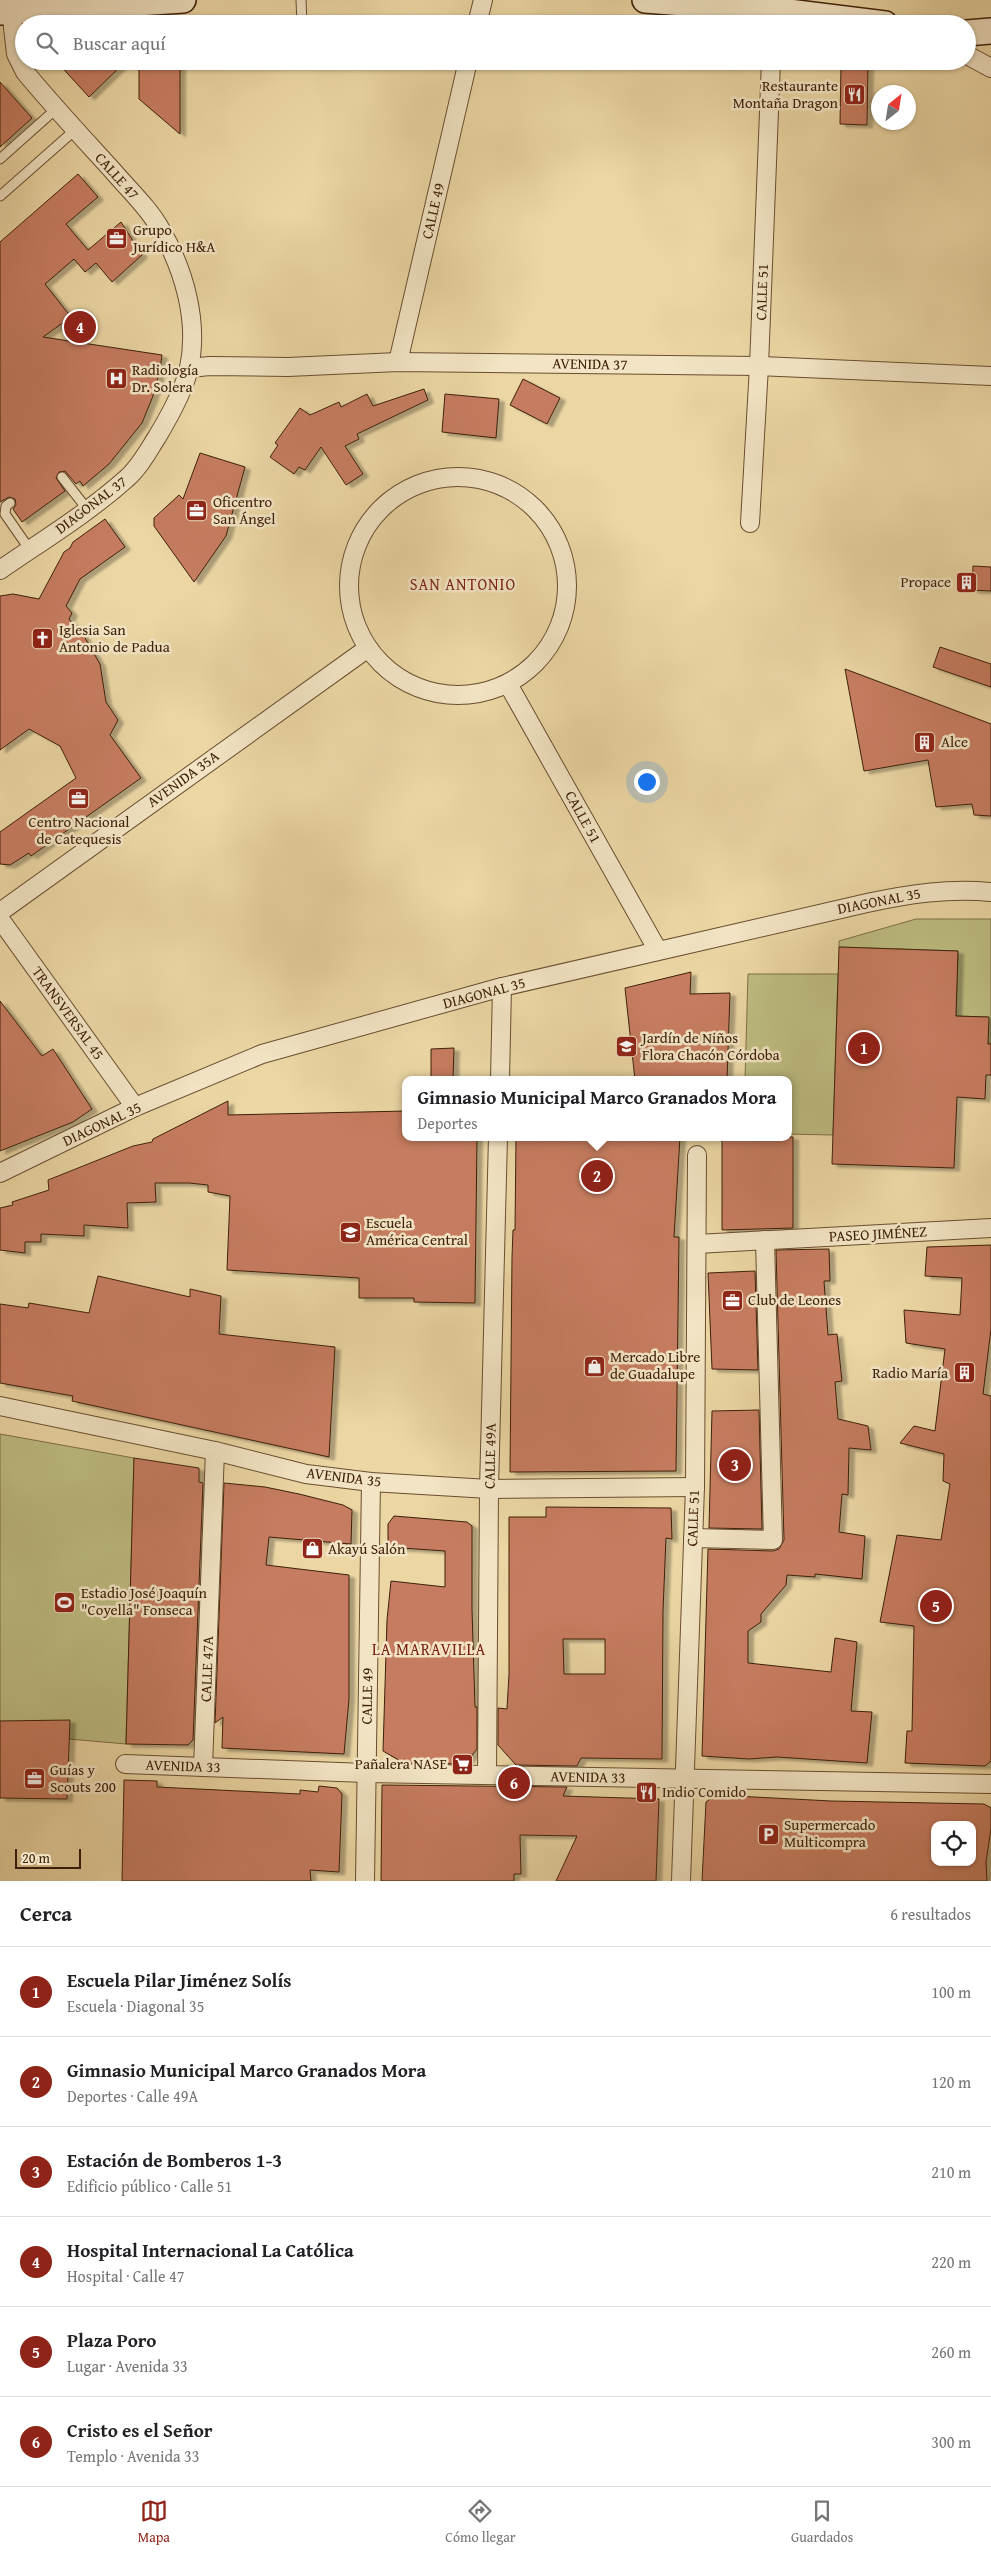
<!DOCTYPE html>
<html lang="es">
<meta charset="utf-8">
<style>
:root{--surface:#fff;--page:#f2f2f2;--text:#202124;--muted:#757577;--line:#e0e0e0;--accent:#8f2418}
body{margin:0;font-family:"Gentium Book Plus",serif;background:var(--page);color:var(--text)}
.controls{position:absolute;right:15px;bottom:15px;display:grid;overflow:hidden;border-radius:10px;box-shadow:0 1px 4px #0004}
.controls button{width:45px;height:45px;display:grid;place-items:center;padding:0;border:0;border-bottom:1px solid var(--line);background:var(--surface);color:var(--text);font:25px sans-serif}
.compass{position:absolute;left:871px;top:85px;width:45px;height:45px;border-radius:50%;background:var(--surface);box-shadow:0 1px 4px #0004;rotate:30deg}
.scale{position:absolute;left:15px;bottom:12px;width:66px;box-sizing:border-box;padding-left:5px;border:2px solid #3e200a;border-top:0;font-size:14px;line-height:18px;white-space:nowrap;color:#3e200a;-webkit-text-stroke:4px #f2e4c4;paint-order:stroke}
.you{position:absolute;left:646px;top:781px;width:18px;height:18px;margin:-12px;border:4px solid #fff;border-radius:50%;background:#1a73e8;box-shadow:0 0 0 8px #1a73e833}
.badge{display:grid;place-items:center;width:32px;height:32px;border-radius:50%;background:var(--accent);color:#fff;font-size:16px;font-weight:700}
.pin{position:absolute;translate:-50% -50%;border:2px solid #fff;box-shadow:0 1px 5px #0006}
.popup{position:absolute;left:402px;top:1076px;width:390px;height:65px;box-sizing:border-box;display:grid;place-content:center;border-radius:10px;background:var(--surface);filter:drop-shadow(0 1px 4px #0005);font-size:16px;white-space:nowrap;color:var(--muted)}
.popup b{font-size:19px;color:var(--text)}
.popup::after{content:'';position:absolute;left:50%;top:100%;margin-left:-10px;border:10px solid transparent;border-top-color:var(--surface)}
.list{margin:0;padding:0;list-style:none}
h2{display:flex;justify-content:space-between;align-items:center;height:65px;margin:0;padding:0 20px;font-size:21px}
h2 small{font-size:16px;font-weight:400;color:var(--muted)}
.list li{display:grid;grid-template-columns:32px 1fr auto;gap:15px;align-items:center;box-sizing:border-box;height:90px;padding:0 20px;border-top:1px solid var(--line)}
.list b{display:block;font-size:19px;white-space:nowrap}
.list p{margin:0;font-size:16px;white-space:nowrap;color:var(--muted)}
.list em{font-size:16px;font-style:normal;color:var(--muted)}
.icon{flex:none;width:28px;height:28px;fill:none;stroke:currentColor;stroke-width:2;stroke-linecap:round;stroke-linejoin:round}
.map{position:relative;flex:none;width:991px;height:1881px;overflow:hidden}
.search{position:absolute;background:var(--surface);box-shadow:0 1px 4px #0004;left:15px;right:15px;top:15px;height:55px;display:flex;align-items:center;gap:12px;box-sizing:border-box;padding:0 18px;border-radius:28px;color:var(--muted);font-size:19px}
.sheet{height:605px;background:var(--surface)}
nav{display:flex;justify-content:space-around;align-items:center;box-sizing:border-box;height:70px;border-top:1px solid var(--line);background:var(--surface);font-size:14px;color:var(--muted)}
nav a{display:grid;justify-items:center;gap:2px}
nav .on{color:var(--accent)}
.map>svg:first-child{display:block}
</style>
<div class="map">
<svg width="991" height="1881" viewBox="0 0 991 1881">
<defs>
<filter id="shadow"><feDropShadow dx="5.5" dy="3" stdDeviation="1" flood-color="#0004"/></filter>
</defs>
<rect width="100%" height="100%" fill="#ebd6a4"/>
<filter id="stains"><feTurbulence type="fractalNoise" baseFrequency=".004" numOctaves="4"/><feColorMatrix values="0 0 0 0 .2 0 0 0 0 .09 0 0 0 0 .02 0 0 0 .5 -.17"/></filter>
<radialGradient id="worn" r=".72"><stop offset=".6" stop-color="#630" stop-opacity="0"/><stop offset="1" stop-color="#630" stop-opacity=".3"/></radialGradient>
<g fill="#bdbc81" stroke="#7e6e46">
<polygon points="916,919 991,919 991,1044 988,1044 988,1017 956,1016 958,951 839,947 839,941"/>
<polygon points="748,974 838,974 833,1135 788,1134 788,1080 745,1080"/>
<polygon points="0,1434 134,1458 126,1744 69,1739 0,1758"/>
</g>
<g fill="#c67b61" stroke="#3e200a" fill-rule="evenodd" filter="url(#shadow)">
<polygon points="56,61 126,61 89,97"/>
<polygon points="139,61 180,61 180,134 139,99"/>
<polygon points="841,64 868,65 867,125 840,124"/>
<polygon points="0,82 32,118 0,147"/>
<polygon points="78,174 98,197 66,224 88,250 121,222 142,255 112,282 96,263 85,272 74,259 45,284 71,317 43,337 162,355 160,370 153,396 142,423 109,464 83,486 80,481 76,484 65,471 59,472 56,478 65,491 22,522 13,509 16,505 15,499 9,497 0,502 0,242"/>
<polygon points="523,379 560,398 547,424 510,405"/>
<polygon points="424,389 428,400 357,434 359,439 345,446 363,474 346,485 321,447 305,470 299,467 294,474 270,457 278,445 275,443 300,408 310,415 339,402 341,407 367,394 373,406"/>
<polygon points="445,394 499,399 496,438 442,432"/>
<polygon points="200,453 245,467 226,536 194,582 154,526 154,518 179,495 183,499"/>
<polygon points="105,519 125,547 80,579 66,606 72,613 69,619 84,636 100,664 106,702 118,720 110,735 141,778 31,856 29,853 10,865 0,864 0,832 76,778 60,746 29,729 0,750 0,596 13,594 39,599 64,552 70,548 73,542"/>
<polygon points="973,566 991,567 991,591 972,590"/>
<polygon points="940,647 991,664 991,687 933,667"/>
<polygon points="845,669 991,724 991,816 974,815 972,804 936,807 928,760 864,771"/>
<polygon points="839,947 958,951 956,1016 989,1017 988,1044 991,1044 991,1075 986,1075 985,1099 957,1097 954,1168 832,1164"/>
<polygon points="691,972 690,994 730,993 727,1080 635,1080 625,988"/>
<polygon points="0,1001 42,1056 53,1049 92,1109 73,1122 0,1151"/>
<polygon points="454,1048 453,1080 431,1080 431,1049"/>
<polygon points="228,1101 228,1115 406,1111 406,1137 477,1137 475,1303 414,1302 414,1298 359,1298 359,1278 227,1270 230,1196 208,1192 208,1185 189,1183 155,1183 156,1202 127,1203 128,1228 84,1225 84,1236 41,1234 41,1242 25,1242 25,1253 0,1250 0,1208 13,1205 12,1202 49,1190 48,1180 133,1146 152,1142 153,1139"/>
<polygon points="516,1137 680,1137 674,1237 679,1237 676,1471 510,1472 512,1257 513,1230 515,1230"/>
<polygon points="722,1137 793,1137 793,1228 722,1230"/>
<polygon points="991,1245 991,1329 983,1394 991,1396 991,1761 985,1766 905,1763 907,1731 912,1731 914,1626 880,1622 897,1535 941,1540 950,1484 943,1481 944,1454 900,1443 914,1426 935,1431 945,1349 906,1343 904,1310 960,1315 962,1278 925,1276 927,1247"/>
<polygon points="829,1249 830,1281 824,1281 828,1335 837,1334 842,1381 835,1382 838,1419 868,1426 871,1450 849,1448 848,1495 842,1494 839,1532 865,1536 862,1579 815,1574 815,1577 787,1575 786,1585 761,1614 761,1622 748,1631 748,1663 831,1672 835,1638 857,1642 851,1711 872,1712 867,1763 777,1757 749,1759 702,1756 708,1549 773,1551 779,1549 784,1540 776,1250"/>
<polygon points="755,1271 758,1370 712,1369 708,1273"/>
<polygon points="98,1276 190,1297 190,1289 221,1296 219,1334 335,1347 329,1457 72,1401 73,1396 0,1383 0,1304 28,1308 29,1303 89,1313"/>
<polygon points="759,1410 762,1529 709,1528 712,1411"/>
<polygon points="134,1458 199,1468 199,1482 203,1483 193,1740 188,1745 126,1744"/>
<polygon points="224,1483 265,1487 299,1494 343,1505 352,1510 351,1544 269,1537 266,1565 349,1575 349,1699 344,1754 222,1748 223,1717 215,1723"/>
<path d="M 546,1507 L 671,1508 L 672,1539 L 666,1538 L 663,1611 L 662,1759 L 581,1758 L 577,1766 L 516,1765 L 498,1745 L 498,1708 L 507,1709 L 509,1674 L 509,1517 L 546,1517 ZM 563,1639 L 605,1639 L 605,1674 L 564,1674 Z"/>
<polygon points="394,1516 467,1522 472,1526 472,1609 475,1707 477,1707 477,1749 465,1764 404,1763 383,1751 387,1620 391,1581 445,1587 445,1551 388,1547 388,1524"/>
<polygon points="70,1720 67,1799 0,1798 0,1721"/>
<polygon points="124,1780 157,1781 157,1787 300,1794 300,1790 318,1792 319,1786 337,1788 342,1794 339,1872 310,1870 311,1881 122,1881"/>
<polygon points="382,1785 567,1787 563,1796 659,1799 656,1881 556,1881 577,1836 520,1835 521,1874 514,1874 514,1881 381,1881"/>
<path d="M 716,1795 L 831,1801 L 984,1804 L 991,1808 L 991,1828 L 986,1862 L 987,1881 L 702,1881 L 706,1802 ZM 935,1825 L 972,1825 L 972,1862 L 935,1862 Z"/>
</g>
<g fill="none" stroke-linecap="round" stroke-linejoin="round">
<defs>
<g id="lane">
<polyline points="301,0 302,24"/>
<polyline points="0,159 56,109"/>
<polyline points="0,196 75,130"/>
<polyline points="62,477 87,509"/>
<polyline points="10,503 6,506 5,514 30,550"/>
</g>
<g id="street">
<polyline points="477,24 483,0"/>
<polyline points="967,55 991,68"/>
<polyline points="398,362 468,61"/>
<polyline points="189,368 210,366 288,367 398,362 759,366 991,376"/>
<circle cx="458" cy="586" r="109"/>
<polyline points="750,523 759,366 771,61"/>
<path d="M 0,570 C 42,541 88,513 126,479 C 139,468 148,451 157,437 C 169,417 184,391 189,368 C 199,321 184,270 161,230 C 149,208 129,190 113,171 C 83,138 53,106 25,72 L 16,54 L 10,1"/>
<polyline points="508,684 657,949"/>
<polyline points="0,912 368,648"/>
<polyline points="0,919 135,1107"/>
<polyline points="500,1080 502,987"/>
<path d="M 0,1173 L 135,1107 L 262,1054 L 502,987 L 867,903 C 909,894 948,888 991,892"/>
<polyline points="697,1244 991,1228"/>
<polyline points="0,1406 215,1451 306,1474 371,1482 489,1489 695,1487"/>
<polyline points="693,1538 773,1540 765,1240"/>
<polyline points="125,1764 366,1773 991,1784"/>
<polyline points="203,1767 215,1451"/>
<polyline points="487,1775 489,1489 498,1137"/>
<polyline points="365,1881 371,1482"/>
<polyline points="681,1881 695,1487 697,1155"/>
</g>
<g id="secondary">
<polyline points="645,0 773,10 885,24"/>
<polyline points="0,12 183,0"/>
<polyline points="967,33 991,31"/>
</g>
</defs>
<use href="#lane" stroke="#694e30" stroke-width="11"/>
<use href="#street" stroke="#694e30" stroke-width="20"/>
<use href="#secondary" stroke="#3e200a" stroke-width="28"/>
<use href="#lane" stroke="#f2e4c4" stroke-width="9"/>
<use href="#street" stroke="#f2e4c4" stroke-width="18"/>
<use href="#secondary" stroke="#f2e4c4" stroke-width="25"/>
</g>
<defs>
<symbol id="restaurant-square" viewBox="-11 -11 22 22"><rect x="-9" y="-9" width="18" height="18" rx="4" fill="#8f2418" stroke="#f2e4c4"/><path d="M-5-6h1v4h1v-4h1v4h1v-4h1v5L-1.5 .5V6h-2V.5L-5-1ZM5-6V6H3V1.5H1.5Q1.5-4 5-6Z" fill="#fff"/></symbol>
<symbol id="office-square" viewBox="-11 -11 22 22"><rect x="-9" y="-9" width="18" height="18" rx="4" fill="#8f2418" stroke="#f2e4c4"/><path d="M-6-3h4V-5.5h4V-3h4V5H-6ZM-1-4.5V-3h2v-1.5ZM-6 0V1H6V0Z" fill="#fff"/></symbol>
<symbol id="hospital-square" viewBox="-11 -11 22 22"><rect x="-9" y="-9" width="18" height="18" rx="4" fill="#8f2418" stroke="#f2e4c4"/><path d="M-5-5h3v3.5h4V-5h3V5h-3V1.5h-4V5h-3Z" fill="#fff"/></symbol>
<symbol id="building-square" viewBox="-11 -11 22 22"><rect x="-9" y="-9" width="18" height="18" rx="4" fill="#8f2418" stroke="#f2e4c4"/><path d="M-4-6H4V6H1V3H-1V6H-4ZM-2.5-4.3h1.7v1.8h-1.7ZM.8-4.3h1.7v1.8H.8ZM-2.5-1h1.7V.8h-1.7ZM.8-1h1.7V.8H.8Z" fill="#fff"/></symbol>
<symbol id="church-square" viewBox="-11 -11 22 22"><rect x="-9" y="-9" width="18" height="18" rx="4" fill="#8f2418" stroke="#f2e4c4"/><path d="M-1.2-6h2.4v3.5h3.3v2.4h-3.3V6h-2.4V-.1h-3.3v-2.4h3.3Z" fill="#fff"/></symbol>
<symbol id="school-square" viewBox="-11 -11 22 22"><rect x="-9" y="-9" width="18" height="18" rx="4" fill="#8f2418" stroke="#f2e4c4"/><path d="M0-5L7-2L0 1L-7-2ZM-4 1L0 2.5L4 1V4Q0 6-4 4Z" fill="#fff"/></symbol>
<symbol id="shop-square" viewBox="-11 -11 22 22"><rect x="-9" y="-9" width="18" height="18" rx="4" fill="#8f2418" stroke="#f2e4c4"/><path d="M-5-2.5h2.3a2.7 3.5 0 0 1 5.4 0H5L5.5 6h-11ZM-1.5-2.5h3a1.5 2.3 0 0 0-3 0Z" fill="#fff"/></symbol>
<symbol id="stadium-square" viewBox="-11 -11 22 22"><rect x="-9" y="-9" width="18" height="18" rx="4" fill="#8f2418" stroke="#f2e4c4"/><path d="M0-5a6.5 5 0 1 0 0 10a6.5 5 0 1 0 0-10ZM-3.5-1.8h7v3.6h-7Z" fill="#fff"/></symbol>
<symbol id="supermarket-square" viewBox="-11 -11 22 22"><rect x="-9" y="-9" width="18" height="18" rx="4" fill="#8f2418" stroke="#f2e4c4"/><path d="M-6-5.5h2.5l.6 2H6L4.5 2H-2.5L-4.4-4H-6ZM-1.5 3.2a1.3 1.3 0 1 0 .1 0ZM3 3.2a1.3 1.3 0 1 0 .1 0Z" fill="#fff"/></symbol>
<symbol id="parking-square" viewBox="-11 -11 22 22"><rect x="-9" y="-9" width="18" height="18" rx="4" fill="#8f2418" stroke="#f2e4c4"/><path d="M-3.5-5.5H1a3.5 3.5 0 0 1 0 7H-1V5.5H-3.5ZM-1-3.4V-.6H.8a1.4 1.4 0 0 0 0-2.8Z" fill="#fff"/></symbol>
</defs>
<g fill-rule="evenodd">
<use href="#restaurant-square" x="842" y="82" width="25" height="25"/>
<use href="#office-square" x="104" y="226" width="25" height="25"/>
<use href="#hospital-square" x="104" y="366" width="25" height="25"/>
<use href="#office-square" x="184" y="498" width="25" height="25"/>
<use href="#building-square" x="954" y="570" width="25" height="25"/>
<use href="#church-square" x="30" y="626" width="25" height="25"/>
<use href="#building-square" x="912" y="730" width="25" height="25"/>
<use href="#office-square" x="66" y="786" width="25" height="25"/>
<use href="#school-square" x="614" y="1034" width="25" height="25"/>
<use href="#school-square" x="338" y="1220" width="25" height="25"/>
<use href="#office-square" x="720" y="1288" width="25" height="25"/>
<use href="#shop-square" x="582" y="1354" width="25" height="25"/>
<use href="#building-square" x="952" y="1360" width="25" height="25"/>
<use href="#shop-square" x="300" y="1536" width="25" height="25"/>
<use href="#stadium-square" x="52" y="1590" width="25" height="25"/>
<use href="#supermarket-square" x="450" y="1752" width="25" height="25"/>
<use href="#office-square" x="22" y="1766" width="25" height="25"/>
<use href="#restaurant-square" x="634" y="1780" width="25" height="25"/>
<use href="#parking-square" x="756" y="1822" width="25" height="25"/>
</g>
<g text-anchor="middle" stroke-width="5" stroke-linejoin="round" paint-order="stroke">
<g font-size="15" fill="#3e200a" stroke="#f2e4c4" text-anchor="start">
<text x="838" y="91" text-anchor="end">Restaurante<tspan x="838" dy="17">Montaña Dragon</tspan></text>
<text x="133" y="235">Grupo<tspan x="133" dy="17">Jurídico H&amp;A</tspan></text>
<text x="132" y="375">Radiología<tspan x="132" dy="17">Dr. Solera</tspan></text>
<text x="213" y="507">Oficentro<tspan x="213" dy="17">San Ángel</tspan></text>
<text x="951" y="587" text-anchor="end">Propace</text>
<text x="59" y="635">Iglesia San<tspan x="59" dy="17">Antonio de Padua</tspan></text>
<text x="941" y="747">Alce</text>
<text x="79" y="827" text-anchor="middle">Centro Nacional<tspan x="79" dy="17">de Catequesis</tspan></text>
<text x="642" y="1043">Jardín de Niños<tspan x="642" dy="17">Flora Chacón Córdoba</tspan></text>
<text x="366" y="1228">Escuela<tspan x="366" dy="17">América Central</tspan></text>
<text x="748" y="1305">Club de Leones</text>
<text x="610" y="1362">Mercado Libre<tspan x="610" dy="17">de Guadalupe</tspan></text>
<text x="948" y="1378" text-anchor="end">Radio María</text>
<text x="328" y="1554">Akayú Salón</text>
<text x="81" y="1598">Estadio José Joaquín<tspan x="81" dy="17">"Coyella" Fonseca</tspan></text>
<text x="447" y="1769" text-anchor="end">Pañalera NASE</text>
<text x="50" y="1775">Guías y<tspan x="50" dy="17">Scouts 200</tspan></text>
<text x="662" y="1797">Indio Comido</text>
<text x="784" y="1830">Supermercado<tspan x="784" dy="17">Multicompra</tspan></text>
</g>
<g font-size="15" fill="#3e200a" stroke="#f2e4c4">
<text transform="translate(117 176) rotate(48)" y="5">CALLE 47</text>
<text transform="translate(433 211) rotate(-77)" y="5">CALLE 49</text>
<text transform="translate(762 292) rotate(-88)" y="5">CALLE 51</text>
<text transform="translate(590 364) rotate(1)" y="5">AVENIDA 37</text>
<text transform="translate(91 505) rotate(-37)" y="5">DIAGONAL 37</text>
<text transform="translate(183 779) rotate(-36)" y="5">AVENIDA 35A</text>
<text transform="translate(583 817) rotate(61)" y="5">CALLE 51</text>
<text transform="translate(879 901) rotate(-11)" y="5">DIAGONAL 35</text>
<text transform="translate(484 993) rotate(-15)" y="5">DIAGONAL 35</text>
<text transform="translate(68 1013) rotate(54)" y="5">TRANSVERSAL 45</text>
<text transform="translate(102 1124) rotate(-25)" y="5">DIAGONAL 35</text>
<text transform="translate(878 1234) rotate(-3)" y="5">PASEO JIMÉNEZ</text>
<text transform="translate(490 1456) rotate(-89)" y="5">CALLE 49A</text>
<text transform="translate(344 1477) rotate(7)" y="5">AVENIDA 35</text>
<text transform="translate(693 1518) rotate(-88)" y="5">CALLE 51</text>
<text transform="translate(207 1669) rotate(-88)" y="5">CALLE 47A</text>
<text transform="translate(367 1696) rotate(-89)" y="5">CALLE 49</text>
<text transform="translate(183 1766) rotate(2)" y="5">AVENIDA 33</text>
<text transform="translate(588 1777) rotate(1)" y="5">AVENIDA 33</text>
</g>
<g font-size="16" letter-spacing="1" fill="#7a1f14" stroke="#f2e4c4">
<text x="463" y="590">SAN ANTONIO</text>
<text x="429" y="1655">LA MARAVILLA</text>
</g>
</g>
<rect width="100%" height="100%" filter="url(#stains)"/>
<rect width="100%" height="100%" fill="url(#worn)"/>
</svg>
<div class="controls">
<button><svg class="icon" aria-label="locate" viewBox="0 0 24 24"><circle cx="12" cy="12" r="6"/><path d="M12 2v4M12 18v4M2 12h4M18 12h4"/></svg></button>
</div>
<svg class="compass" viewBox="-18 -18 36 36"><path d="M0-13l5 13h-10z" fill="#e53935"/><path d="M0 13l5-13h-10z" fill="#757577"/></svg>
<div class="scale">20 m</div>
<div class="you"></div>
<div class="pin badge" style="left:864px;top:1048px">1</div>
<div class="pin badge" style="left:597px;top:1176px">2</div>
<div class="popup"><b>Gimnasio Municipal Marco Granados Mora</b>Deportes</div>
<div class="pin badge" style="left:735px;top:1465px">3</div>
<div class="pin badge" style="left:80px;top:327px">4</div>
<div class="pin badge" style="left:936px;top:1606px">5</div>
<div class="pin badge" style="left:514px;top:1783px">6</div>
<div class="search"><svg class="icon" aria-label="search" viewBox="0 0 24 24"><circle cx="10" cy="10" r="6"/><path d="M15 15l6 6"/></svg>Buscar aquí</div>
</div>
<section class="sheet">
<h2>Cerca<small>6 resultados</small></h2>
<ul class="list">
<li><span class="badge">1</span><div><b>Escuela Pilar Jiménez Solís</b><p>Escuela · Diagonal 35</p></div><em>100 m</em></li>
<li><span class="badge">2</span><div><b>Gimnasio Municipal Marco Granados Mora</b><p>Deportes · Calle 49A</p></div><em>120 m</em></li>
<li><span class="badge">3</span><div><b>Estación de Bomberos 1-3</b><p>Edificio público · Calle 51</p></div><em>210 m</em></li>
<li><span class="badge">4</span><div><b>Hospital Internacional La Católica</b><p>Hospital · Calle 47</p></div><em>220 m</em></li>
<li><span class="badge">5</span><div><b>Plaza Poro</b><p>Lugar · Avenida 33</p></div><em>260 m</em></li>
<li><span class="badge">6</span><div><b>Cristo es el Señor</b><p>Templo · Avenida 33</p></div><em>300 m</em></li>
</ul>
</section>
<nav>
<a class="on"><svg class="icon" aria-label="map" viewBox="0 0 24 24"><path d="M3 6l6-2 6 2 6-2v14l-6 2-6-2-6 2zM9 4v14M15 6v14"/></svg>Mapa</a>
<a><svg class="icon" aria-label="directions" viewBox="0 0 24 24"><path d="M12 3l9 9-9 9-9-9zM9 14v-3h6M13 9l2 2-2 2"/></svg>Cómo llegar</a>
<a><svg class="icon" aria-label="saved" viewBox="0 0 24 24"><path d="M7 4h10v16l-5-4-5 4z"/></svg>Guardados</a>
</nav>
